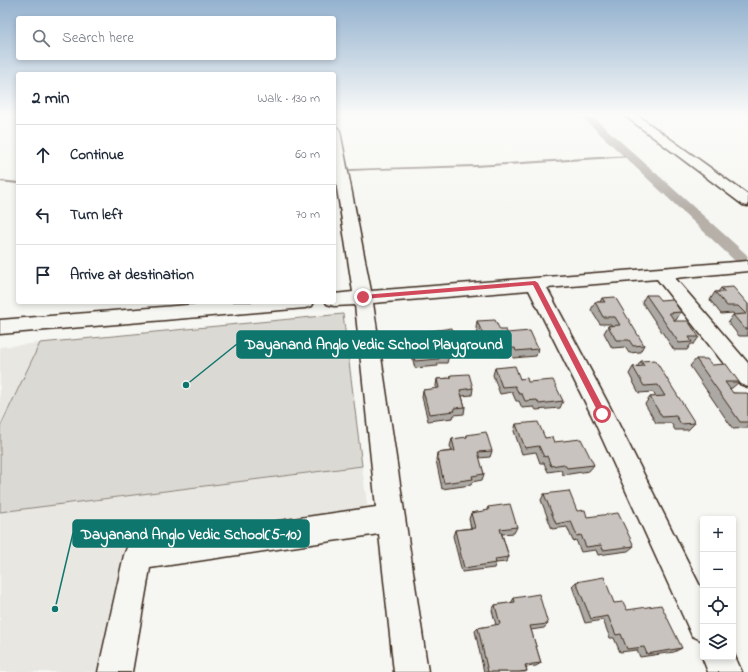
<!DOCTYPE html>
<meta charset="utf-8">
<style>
:root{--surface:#fff;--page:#f2f2f3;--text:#1f2937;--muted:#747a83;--line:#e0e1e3}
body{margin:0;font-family:"Indie Flower",sans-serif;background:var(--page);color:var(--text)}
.controls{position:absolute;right:12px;bottom:12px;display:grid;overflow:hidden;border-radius:4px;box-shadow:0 2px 6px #0003}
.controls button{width:36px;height:36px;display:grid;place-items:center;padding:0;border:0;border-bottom:1px solid var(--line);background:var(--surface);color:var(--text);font:20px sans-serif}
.stop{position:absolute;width:12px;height:12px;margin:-9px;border:3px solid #d1495b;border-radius:50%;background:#fff}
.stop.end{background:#d1495b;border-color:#fff;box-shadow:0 1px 4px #0008}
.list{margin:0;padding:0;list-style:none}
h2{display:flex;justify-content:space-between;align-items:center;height:52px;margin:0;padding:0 16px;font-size:17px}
h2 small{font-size:13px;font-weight:400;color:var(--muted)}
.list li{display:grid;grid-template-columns:26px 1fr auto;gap:12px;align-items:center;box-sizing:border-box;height:60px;padding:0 16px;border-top:1px solid var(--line)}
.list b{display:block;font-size:15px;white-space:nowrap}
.list em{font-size:13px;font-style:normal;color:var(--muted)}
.icon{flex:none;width:22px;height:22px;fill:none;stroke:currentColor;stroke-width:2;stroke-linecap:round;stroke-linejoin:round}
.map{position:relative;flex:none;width:748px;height:672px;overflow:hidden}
.search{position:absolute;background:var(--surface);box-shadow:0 2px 6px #0003;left:16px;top:16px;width:320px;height:44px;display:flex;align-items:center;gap:10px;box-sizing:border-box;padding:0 14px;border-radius:4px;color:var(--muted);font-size:15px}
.panel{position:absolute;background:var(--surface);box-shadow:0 2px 6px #0003;left:16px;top:72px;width:320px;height:232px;border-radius:4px}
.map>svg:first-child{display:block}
</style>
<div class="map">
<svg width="748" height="672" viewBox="0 0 748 672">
<rect width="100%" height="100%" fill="#f6f6f2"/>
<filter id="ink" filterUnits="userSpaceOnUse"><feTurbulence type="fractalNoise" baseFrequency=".025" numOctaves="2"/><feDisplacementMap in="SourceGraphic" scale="8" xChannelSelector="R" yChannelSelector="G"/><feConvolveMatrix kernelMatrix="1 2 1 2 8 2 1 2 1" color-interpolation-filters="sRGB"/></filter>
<g filter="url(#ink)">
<g fill="#e8e7e2">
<polygon points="40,343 0,427 0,347"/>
<polygon points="362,466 368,513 124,547 96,672 0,672 0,512"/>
</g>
<polygon fill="#dad9d3" stroke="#8a8278" points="343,314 362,466 0,512 0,427 40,343"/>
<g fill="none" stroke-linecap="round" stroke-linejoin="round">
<g fill="#857a71" fill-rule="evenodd">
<polygon points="630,155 632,156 631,157 475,167 369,170 334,172 334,170 352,169 475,165"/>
<polygon points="0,180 18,182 18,184 0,182"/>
</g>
<polygon fill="#b6b0a9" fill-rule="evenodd" points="580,115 591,115 746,254 748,257 746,260 740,262 734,260"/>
<defs>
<g id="minor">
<polygon points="624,115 637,115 748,195 748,206 743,205"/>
<polygon points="334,127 338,128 340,131 371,291 748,261 748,271 675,278 748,363 748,387 740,384 657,279 547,288 610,407 703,592 703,641 692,636 591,414 529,290 373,303 428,672 394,672 379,534 150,568 132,672 98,672 124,555 128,545 138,541 376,507 355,305 334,306 327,304 326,302 334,302 334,294 353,292 334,169"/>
<polygon points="225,302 314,302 312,306 305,308 0,334 0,320"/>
<polygon points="733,652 742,672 708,672 702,657 703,654 703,657 733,657"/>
</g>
</defs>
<use href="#minor" stroke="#3b2a1e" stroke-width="3"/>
<use href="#minor" fill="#f6f6f2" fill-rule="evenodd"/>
</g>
<g fill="#aca8a3" stroke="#3b2a1e">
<polygon points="721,288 748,304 748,336 739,336 728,322 733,315 734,315 733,313 721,314 710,300 715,292 718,292"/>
<polygon points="646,295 660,300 681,312 676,320 674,320 675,321 699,337 694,344 691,344 687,350 674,350 642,302"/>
<polygon points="602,298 644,345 640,352 629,353 625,347 612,348 604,333 608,326 612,326 611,324 600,324 591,310 595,302 600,302"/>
<polygon points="477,321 507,333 538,349 536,356 513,358 512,355 501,356 499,350 496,351 493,343 482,344 476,328"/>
<polygon points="424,332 456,340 455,347 446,348 449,355 447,363 438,363 438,366 415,368 410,349 411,342 423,340"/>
<polygon points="696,359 712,365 739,382 732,388 729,389 733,393 748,394 748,428 733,429 690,366"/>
<polygon points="641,361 695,423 688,430 675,430 671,423 656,423 645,404 650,397 656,397 653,392 639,393 629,374 633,367 637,367"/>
<polygon points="495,368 528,382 563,401 560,408 536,410 534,407 522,408 519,401 516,401 512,392 500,394 493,375"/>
<polygon points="451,375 473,388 472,395 462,396 465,407 464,414 454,415 453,418 428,421 422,397 423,390 436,389 436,386 437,379 450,378"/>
<polygon points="516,424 554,442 594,465 589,471 563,475 561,470 548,472 544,463 540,463 536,452 522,454 514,431"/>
<polygon points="467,435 492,451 490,457 479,458 484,474 482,480 472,482 471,485 442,489 436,460 437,453 452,451 450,446 452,439 466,438"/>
<polygon points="544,494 587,517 634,546 628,551 598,555 596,550 581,552 576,540 573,541 567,527 552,529 541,500"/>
<polygon points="488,507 517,527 514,533 502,534 509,557 506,562 496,563 494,568 462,572 453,536 455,530 471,528 469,519 471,513 486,511"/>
<polygon points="576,582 627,610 682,648 674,652 640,657 637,650 620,652 614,638 610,638 603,620 585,623 572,586"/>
<polygon points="514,598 548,624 544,628 531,630 541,663 536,666 526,667 527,671 525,672 484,672 475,631 478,628 496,625 492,610 495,605 511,603"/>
</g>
<g fill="#c8c3be" stroke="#3b2a1e">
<polygon points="733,287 748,304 748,329 745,329 733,315 746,314 738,306 727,306 715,292 725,292 721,288"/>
<polygon points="646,295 656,295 660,300 672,299 681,312 669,313 675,321 688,321 699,337 689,337 692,342 679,343"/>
<polygon points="615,297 644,345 633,346 629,340 616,340 608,326 620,325 615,317 603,317 595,302 605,302 602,298"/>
<polygon points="495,320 500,330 506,330 507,333 530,331 538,349 516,351 515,348 504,349 501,343 498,343 495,336 484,337 477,321"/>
<polygon points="452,328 456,340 444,341 449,355 439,356 439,359 415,361 411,342 426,340 424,332"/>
<polygon points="696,359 707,359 712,365 726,364 739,382 725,382 733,393 747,393 748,394 748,422 740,422"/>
<polygon points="655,360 695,423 681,424 676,416 662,417 650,397 665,396 658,385 644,386 633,367 644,366 641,361"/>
<polygon points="515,366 520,379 527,378 528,382 553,380 563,401 539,404 537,400 525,401 522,394 519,394 515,386 502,387 495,368"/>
<polygon points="469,374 473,388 460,390 465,407 454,408 455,411 429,414 423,390 439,388 437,379 451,378 451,375"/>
<polygon points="538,422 545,438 552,437 554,442 581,439 594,465 567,468 564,464 551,466 547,456 544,457 539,446 525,448 516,424"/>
<polygon points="486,432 492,451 478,452 484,474 472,476 473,479 444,483 437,453 455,451 452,439 467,437 467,435"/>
<polygon points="569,491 577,511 585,510 587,517 618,513 634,546 603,550 601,545 586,547 581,535 577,536 571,521 556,524 544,494"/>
<polygon points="510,504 517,527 500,529 509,557 495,559 496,563 464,568 455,530 475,528 471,513 489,510 488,507"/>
<polygon points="604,577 614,603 623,602 627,610 661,605 682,648 647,654 644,647 627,649 621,634 616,635 608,616 591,619 576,582"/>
<polygon points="539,594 548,624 530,626 541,663 525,665 527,671 519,672 488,672 478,628 500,624 495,605 515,602 514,598"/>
</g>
</g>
<linearGradient id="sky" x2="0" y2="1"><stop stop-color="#94b2cf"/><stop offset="0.55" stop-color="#fbfbf9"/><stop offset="1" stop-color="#fbfbf9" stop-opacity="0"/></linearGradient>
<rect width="748" height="209" fill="url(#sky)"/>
<polygon fill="#d1495b" points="535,281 538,283 605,411 605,416 600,416 533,285 363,299 360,297 363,295"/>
<path fill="none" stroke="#0f766e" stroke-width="1.5" d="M186 385L237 344M55 609L73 533"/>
<g fill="#0f766e" stroke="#f6f6f2" stroke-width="1.5">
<circle cx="186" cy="385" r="4"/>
<circle cx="55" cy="609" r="4"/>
</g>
<g fill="#0f766e" stroke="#0f766e" stroke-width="1.5">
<rect x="237" y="331" width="274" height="27" rx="4"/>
<rect x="73" y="520" width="236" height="27" rx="4"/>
</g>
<g font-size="15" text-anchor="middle" font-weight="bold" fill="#fff">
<text x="374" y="349">Dayanand Anglo Vedic School Playground</text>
<text x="191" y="539">Dayanand Anglo Vedic School(5-10)</text>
</g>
</svg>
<div class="controls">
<button>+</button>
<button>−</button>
<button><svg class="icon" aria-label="locate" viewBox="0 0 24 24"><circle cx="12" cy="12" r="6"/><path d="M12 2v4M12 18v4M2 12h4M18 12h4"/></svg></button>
<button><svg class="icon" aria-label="layers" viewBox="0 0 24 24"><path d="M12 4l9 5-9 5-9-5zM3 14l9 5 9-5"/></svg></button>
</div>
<div class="stop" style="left:602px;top:414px"></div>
<div class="stop end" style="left:363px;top:297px"></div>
<div class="search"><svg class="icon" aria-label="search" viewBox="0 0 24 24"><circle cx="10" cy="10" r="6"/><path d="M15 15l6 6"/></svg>Search here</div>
<section class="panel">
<h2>2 min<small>Walk · 130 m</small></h2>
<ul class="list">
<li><svg class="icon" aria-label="ahead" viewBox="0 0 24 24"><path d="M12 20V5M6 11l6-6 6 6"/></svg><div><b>Continue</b></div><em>60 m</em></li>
<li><svg class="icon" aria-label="left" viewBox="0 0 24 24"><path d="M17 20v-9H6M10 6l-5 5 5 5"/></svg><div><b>Turn left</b></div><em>70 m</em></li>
<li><svg class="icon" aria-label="arrive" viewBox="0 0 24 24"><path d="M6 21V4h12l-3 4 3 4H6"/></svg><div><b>Arrive at destination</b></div></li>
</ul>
</section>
</div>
